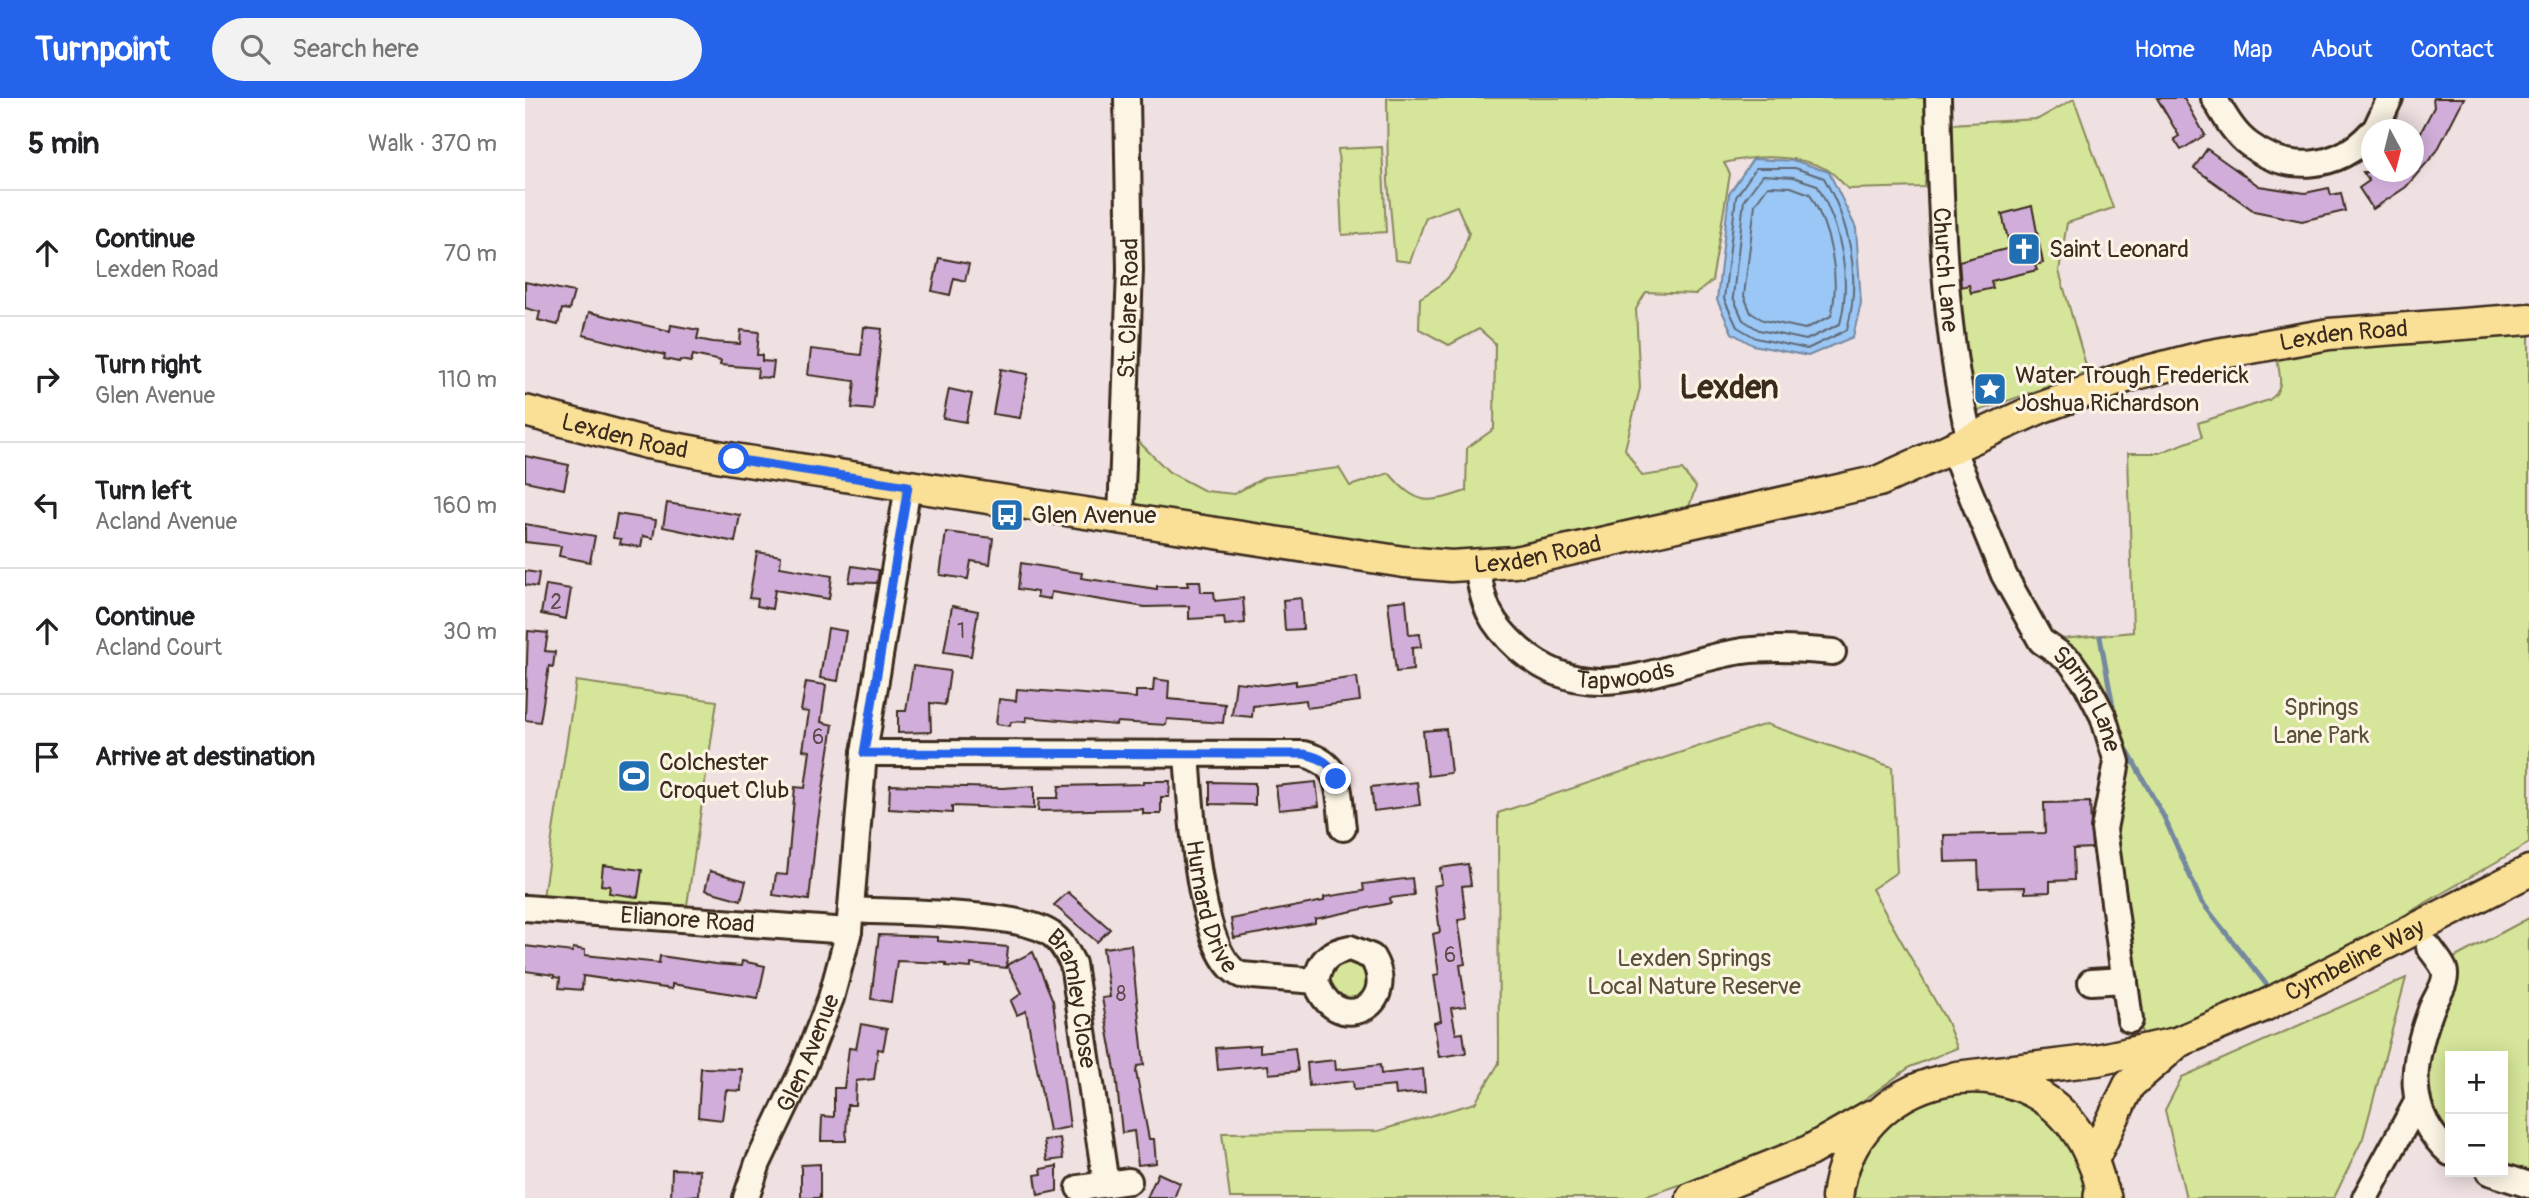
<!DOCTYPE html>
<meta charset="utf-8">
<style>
:root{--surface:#fff;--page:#f2f2f2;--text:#202124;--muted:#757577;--line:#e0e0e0;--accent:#2563eb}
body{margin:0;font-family:Pangolin,sans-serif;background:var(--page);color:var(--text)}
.controls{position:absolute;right:21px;bottom:21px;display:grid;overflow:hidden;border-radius:0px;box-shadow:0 4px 18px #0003}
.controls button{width:63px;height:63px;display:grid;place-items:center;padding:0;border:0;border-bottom:2px solid var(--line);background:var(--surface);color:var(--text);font:35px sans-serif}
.compass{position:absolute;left:1836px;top:21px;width:63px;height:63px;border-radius:50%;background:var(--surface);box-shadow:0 4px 18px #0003;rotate:173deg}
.stop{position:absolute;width:21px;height:21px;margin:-16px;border:5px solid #2563eb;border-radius:50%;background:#fff}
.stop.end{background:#2563eb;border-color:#fff;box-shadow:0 2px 7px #0008}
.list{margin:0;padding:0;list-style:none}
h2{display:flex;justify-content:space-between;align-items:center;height:91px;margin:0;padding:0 28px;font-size:30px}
h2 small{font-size:23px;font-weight:400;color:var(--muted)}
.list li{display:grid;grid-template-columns:46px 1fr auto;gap:21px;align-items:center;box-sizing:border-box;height:126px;padding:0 28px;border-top:2px solid var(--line)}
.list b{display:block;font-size:26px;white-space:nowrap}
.list p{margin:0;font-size:23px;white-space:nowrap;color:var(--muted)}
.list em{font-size:23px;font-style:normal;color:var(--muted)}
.icon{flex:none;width:38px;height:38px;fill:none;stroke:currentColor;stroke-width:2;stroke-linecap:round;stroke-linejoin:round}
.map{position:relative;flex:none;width:2004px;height:1100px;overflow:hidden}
header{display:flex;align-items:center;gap:42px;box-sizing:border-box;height:98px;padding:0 35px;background:var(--accent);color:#fff}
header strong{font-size:33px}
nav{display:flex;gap:38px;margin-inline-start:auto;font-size:24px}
.search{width:490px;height:63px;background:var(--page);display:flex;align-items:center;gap:18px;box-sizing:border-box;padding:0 24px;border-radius:38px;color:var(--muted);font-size:26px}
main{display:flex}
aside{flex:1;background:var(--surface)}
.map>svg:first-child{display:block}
</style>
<header>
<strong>Turnpoint</strong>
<div class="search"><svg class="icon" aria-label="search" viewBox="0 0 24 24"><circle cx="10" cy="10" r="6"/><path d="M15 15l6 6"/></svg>Search here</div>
<nav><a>Home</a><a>Map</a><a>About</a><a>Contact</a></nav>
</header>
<main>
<aside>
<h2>5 min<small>Walk · 370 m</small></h2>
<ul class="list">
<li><svg class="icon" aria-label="ahead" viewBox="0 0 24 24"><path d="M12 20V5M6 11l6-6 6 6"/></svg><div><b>Continue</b><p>Lexden Road</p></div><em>70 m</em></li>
<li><svg class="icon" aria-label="right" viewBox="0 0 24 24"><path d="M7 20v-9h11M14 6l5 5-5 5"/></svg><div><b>Turn right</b><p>Glen Avenue</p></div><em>110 m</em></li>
<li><svg class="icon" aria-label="left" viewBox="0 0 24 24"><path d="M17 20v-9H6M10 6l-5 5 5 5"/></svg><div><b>Turn left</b><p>Acland Avenue</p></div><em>160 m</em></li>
<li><svg class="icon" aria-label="ahead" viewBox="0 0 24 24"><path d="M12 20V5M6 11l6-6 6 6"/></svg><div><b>Continue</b><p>Acland Court</p></div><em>30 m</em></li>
<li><svg class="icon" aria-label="arrive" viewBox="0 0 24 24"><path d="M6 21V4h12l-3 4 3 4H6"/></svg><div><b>Arrive at destination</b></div></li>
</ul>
</aside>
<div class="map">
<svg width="2004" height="1100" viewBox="0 0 2004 1100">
<rect width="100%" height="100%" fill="#efe0e1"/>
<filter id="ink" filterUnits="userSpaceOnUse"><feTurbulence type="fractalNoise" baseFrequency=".0143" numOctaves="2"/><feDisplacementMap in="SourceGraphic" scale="14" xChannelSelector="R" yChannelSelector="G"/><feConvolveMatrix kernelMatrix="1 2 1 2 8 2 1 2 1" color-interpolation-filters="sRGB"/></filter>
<g filter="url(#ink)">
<g fill="#d5e69a" stroke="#88885c" stroke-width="2">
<path d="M 862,0 L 1404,0 L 1400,89 L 1323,91 C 1317,85 1310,76 1303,72 C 1273,56 1231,57 1199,65 L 1205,76 L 1187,183 L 1171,196 L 1121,194 L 1111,211 L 1115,290 L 1100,351 L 1117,378 L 1157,372 L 1171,389 L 1162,414 L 1016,452 L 940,453 L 865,449 L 655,418 L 602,403 L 601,364 L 613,343 L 644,374 L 680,393 L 709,396 L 740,379 L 814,370 L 825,388 L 864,375 C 892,408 903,406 941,393 L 942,350 L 969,331 L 970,245 L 954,231 L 924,247 L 894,231 L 895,200 C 929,181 931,172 944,135 L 932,108 L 901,119 L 885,164 L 870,162 L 863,84 Z"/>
<polygon points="1549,1 1588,110 1542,125 1534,173 1562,271 1553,278 1451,314 1445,310 1424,100 1425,26 1513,21"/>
<polygon points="857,49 861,134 817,137 813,51"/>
<path d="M 2004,229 L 2004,745 L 1767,882 L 1618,944 L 1577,617 L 1516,543 L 1608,534 L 1603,355 L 1634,355 L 1677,339 L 1673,325 L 1744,302 C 1760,292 1755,278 1752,261 L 1764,255 Z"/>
<polygon points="51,583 192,603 161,814 18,799"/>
<polygon points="1241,626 1367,669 1372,774 1347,791 1422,924 1432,950 1385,969 1279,1045 1116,1100 705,1100 697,1035 853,1033 950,1005 974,965 973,715"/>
<path d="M 2004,820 L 2004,1079 L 1978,1071 L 1978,958 L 1925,958 L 1925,1037 C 1916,1023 1907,1009 1904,992 C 1898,959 1918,897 1925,862 Z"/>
<polygon points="836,858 851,886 819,909 798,873 803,865"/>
<polygon points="1881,880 1838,1040 1809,1100 1661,1100 1640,1012 1657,979"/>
<path d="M 1463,990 L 1503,1002 L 1536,1027 L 1568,1100 L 1329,1100 C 1336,1048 1368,1008 1419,993 C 1432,989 1449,991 1463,990 Z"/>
</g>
<polygon fill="#9ac7f5" stroke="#74889f" stroke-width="2" points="1228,61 1271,63 1304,74 1331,130 1336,205 1328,239 1283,258 1228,247 1207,235 1192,202 1204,96"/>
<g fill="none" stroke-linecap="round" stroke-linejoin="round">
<g stroke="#616974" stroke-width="2">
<path d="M 1231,70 L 1270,70 L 1299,80 C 1326,128 1336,179 1322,232 L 1282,251 L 1231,240 L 1212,229 L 1199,201 L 1211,99 Z"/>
<path d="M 1238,77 L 1268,79 L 1292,87 C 1316,129 1327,179 1315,226 L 1281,242 L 1234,232 L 1218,222 L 1208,199 L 1219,102 Z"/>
<path d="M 1243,88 L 1266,89 L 1285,96 C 1305,131 1316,177 1306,218 L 1280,231 L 1238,222 L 1226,215 L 1219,198 L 1230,106 Z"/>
</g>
<g stroke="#74889f" stroke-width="5">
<polyline points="1575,539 1589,614"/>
<polyline points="1597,643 1639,719 1676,803 1741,886"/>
</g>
</g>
<g fill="#d0aed9" stroke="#3b2a1e" stroke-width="2">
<polygon points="1632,0 1659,0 1680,37 1656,52 1649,41 1654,38"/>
<polygon points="1908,0 1939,0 1912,53 1881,89 1848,111 1834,90 1844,83 1838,74 1888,74 1888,49 1909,9"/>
<polygon points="1682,51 1734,88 1780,95 1804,90 1806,97 1816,95 1820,113 1777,123 1729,113 1669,70"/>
<polygon points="1507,108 1518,165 1510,167 1512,172 1466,183 1468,190 1446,195 1444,187 1436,189 1434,163 1485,150 1477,116"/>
<polygon points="414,160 444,166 440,183 429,180 425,197 407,193"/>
<polygon points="0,184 49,194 44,212 37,211 33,227 13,222 15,214 0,210"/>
<polygon points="64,214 145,233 146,227 174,232 172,241 188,244 215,246 216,232 234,234 232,257 237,257 237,263 249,264 247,280 232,279 233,270 195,267 196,263 168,257 166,264 155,262 154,264 139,261 140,257 58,237"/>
<polygon points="339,229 357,231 348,312 327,310 330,283 283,277 286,251 336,257"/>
<polygon points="476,271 503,276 495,320 468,316"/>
<polygon points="424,291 447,296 441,324 418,320"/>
<polygon points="0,358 44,367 39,391 0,383"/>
<polygon points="142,405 215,417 210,444 138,429"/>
<polygon points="92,416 131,422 128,440 118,438 116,449 95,446 96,441 88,440"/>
<polygon points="0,426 70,438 65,464 34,458 36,448 0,444"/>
<polygon points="421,434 468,440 465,466 446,463 443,481 415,477"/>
<polygon points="232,454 256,458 255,469 307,478 304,501 250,492 247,511 232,508 233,501 224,500"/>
<polygon points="496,465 557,475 556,480 632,491 632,488 663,488 662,483 675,483 676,494 689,494 690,503 718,500 720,525 700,527 699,519 664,521 664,508 620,509 526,494 525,501 512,499 512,494 493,491"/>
<polygon points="327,468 354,472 352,485 324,484"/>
<polygon points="0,473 14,475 12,489 0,487"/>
<polygon points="21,487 46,491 41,521 16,516"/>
<polygon points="776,500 778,531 760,532 758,502"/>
<polygon points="881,502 884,537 895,536 896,549 887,550 888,572 871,574 863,504"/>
<polygon points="427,508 453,513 446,558 419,554"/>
<polygon points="303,530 321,533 313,583 295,580"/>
<polygon points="3,533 23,535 20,553 30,554 28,569 24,568 15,624 0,622"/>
<polygon points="388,568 425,573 420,607 405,605 406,634 373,635 373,613 381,613"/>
<polygon points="832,579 835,603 782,610 781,602 728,608 727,619 707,617 711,584 740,587 771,583 771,587"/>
<polygon points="629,581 644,583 643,601 700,606 698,625 642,621 641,627 592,624 591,627 501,619 501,623 486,624 485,628 471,626 474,601 491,603 492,591 611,600 611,593 628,593"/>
<polygon points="281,584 301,587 296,624 308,627 291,736 284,802 248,797 251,776 262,777 270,689 280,690 285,653 278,652 284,614 276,613"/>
<polygon points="921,631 926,675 903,678 898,633"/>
<polygon points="619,683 645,683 644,699 636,699 636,716 618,716 618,711 513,713 514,700 533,700 534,688 619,686"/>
<polygon points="685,684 730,685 730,707 685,706"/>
<polygon points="791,684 794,708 754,712 751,688"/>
<polygon points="892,684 895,707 849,713 846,689"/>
<polygon points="365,687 478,690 509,688 509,711 427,708 427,715 364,711"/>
<polygon points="1565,704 1567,750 1548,751 1549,782 1525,783 1525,794 1500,795 1500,789 1454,790 1453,763 1420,764 1419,737 1520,735 1519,705"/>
<polygon points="943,766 946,787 937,788 941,821 933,822 940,866 935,867 941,908 926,910 931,936 938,935 941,955 914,959 909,925 916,923 909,877 914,876 908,836 915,834 909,788 917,786 915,770"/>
<polygon points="78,767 117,772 113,799 84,795 85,788 76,787"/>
<polygon points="185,773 221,783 216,802 180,792"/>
<polygon points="887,780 889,797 865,800 866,805 790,821 790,825 709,840 706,821 799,803 799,799 839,793 838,786"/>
<polygon points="543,794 585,831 572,844 529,807"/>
<polygon points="354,837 413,839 413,843 483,849 481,870 446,866 446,870 421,868 421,865 372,863 366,904 346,901"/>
<polygon points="606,847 619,967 612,968 611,974 624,1041 629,1041 631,1065 613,1067 609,1033 597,1035 591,977 577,900 585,899 578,850"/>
<polygon points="0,848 47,854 48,850 60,852 60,857 134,865 135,858 190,866 216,868 217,863 240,868 233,900 147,886 147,891 58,878 57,892 34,890 35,880 29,879 29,877 0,873"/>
<polygon points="508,854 528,903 545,1029 524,1033 501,913 492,917 486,903 497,895 482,867"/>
<polygon points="336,926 362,931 358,952 353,951 349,981 331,983 330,1007 322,1007 321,1043 296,1043 297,1018 309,1019 309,990 319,990 324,950 331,951"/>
<polygon points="735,947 735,954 770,950 773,973 744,976 743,967 693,972 691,950"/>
<polygon points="810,962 811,972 855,967 856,976 898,971 900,994 871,997 870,988 829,992 828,983 784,988 782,965"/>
<polygon points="176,970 217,971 216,993 201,992 197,1022 173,1019"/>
<polygon points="535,1040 538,1061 522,1063 519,1042"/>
<polygon points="295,1066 295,1100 276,1100 276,1067"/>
<polygon points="532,1068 532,1093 513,1097 510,1077 517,1076 516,1071"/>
<polygon points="147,1071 175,1072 174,1097 146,1100"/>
<polygon points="633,1075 655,1085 649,1100 622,1100"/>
</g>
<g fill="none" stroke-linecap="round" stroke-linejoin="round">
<defs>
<g id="minor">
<path id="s1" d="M 1413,0 C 1416,114 1418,231 1445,342"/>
<path d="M 1689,0 C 1699,17 1709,36 1725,47 C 1764,76 1813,71 1846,35"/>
<polyline points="1850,32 1865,0"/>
<path id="s2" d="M 1427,350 L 1479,477 L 1516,543 L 1545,563 L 1562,587 L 1578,618 L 1592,664 L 1579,731 L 1605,922"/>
<path id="s3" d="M 596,420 L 605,172 L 602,0"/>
<path id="s4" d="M 952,468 C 958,507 964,524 994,551 C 1067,615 1138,565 1217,553 C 1248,549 1278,551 1308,554"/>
<path d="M 339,655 L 779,656 C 819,666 813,696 818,730"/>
<path id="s5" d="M 662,657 C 666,703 672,858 716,877 L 791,883 C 795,862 804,854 825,850 L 847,859 C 877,909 809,940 791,883"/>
<path id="s6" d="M 0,810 L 324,833"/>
<path id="s7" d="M 327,812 C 371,815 495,813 526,836 C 537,843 542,855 548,866 L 581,1086"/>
<path d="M 1904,849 C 1909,856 1916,864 1919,871 C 1924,884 1910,900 1906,912 C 1886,965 1879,1014 1925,1055"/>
<polyline points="1566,884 1600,882"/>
<polyline points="1964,1074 2004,1087"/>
<polyline points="554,1090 604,1083"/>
<path id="s8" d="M 221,1100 L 233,1065 L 278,971 L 306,900 L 324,833 L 339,655 L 383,388"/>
<polyline points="1840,1100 1891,1006"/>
</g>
<g id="major">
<path id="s9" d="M 0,313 L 122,345 L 209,361 L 879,464 L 926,468 L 990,464 L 1354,383 L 1515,310 L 1607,277 L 1681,258 L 1804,236 L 2004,221"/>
<path id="s10" d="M 1431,979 L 1572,962 L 1651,945 L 1739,908 L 2004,773"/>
<polyline points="1568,1062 1604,987 1651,946"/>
<polyline points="1167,1100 1284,1053 1345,1018"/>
<path d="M 1312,1100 C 1325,974 1496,932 1559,1045 C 1568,1063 1576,1080 1577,1100"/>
</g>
<polyline id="highway" points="1577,1097 1578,1100"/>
</defs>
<use href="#minor" stroke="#3b2a1e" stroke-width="30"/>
<use href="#major" stroke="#3b2a1e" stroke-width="35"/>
<use href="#highway" stroke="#3b2a1e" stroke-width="40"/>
<use href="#minor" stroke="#fcf5e5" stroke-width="24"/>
<use href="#major" stroke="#fadf96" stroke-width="30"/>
<use href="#highway" stroke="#fadf96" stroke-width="35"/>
</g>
</g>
<g fill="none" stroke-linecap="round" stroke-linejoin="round" filter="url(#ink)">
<path stroke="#2563eb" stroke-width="9" d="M 209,361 L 383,388 L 339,655 L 779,656 C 797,660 805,664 811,681"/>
</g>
<defs>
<symbol id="church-square" viewBox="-11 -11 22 22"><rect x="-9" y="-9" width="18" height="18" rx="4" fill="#1f6fb2" stroke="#fcf5e5"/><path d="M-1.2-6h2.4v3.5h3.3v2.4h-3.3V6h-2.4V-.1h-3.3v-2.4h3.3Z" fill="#fff"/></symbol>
<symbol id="sight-square" viewBox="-11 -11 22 22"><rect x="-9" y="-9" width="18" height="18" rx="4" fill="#1f6fb2" stroke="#fcf5e5"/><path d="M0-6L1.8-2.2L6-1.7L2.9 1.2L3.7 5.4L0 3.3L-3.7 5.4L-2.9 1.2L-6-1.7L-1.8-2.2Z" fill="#fff"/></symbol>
<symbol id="bus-square" viewBox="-11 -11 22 22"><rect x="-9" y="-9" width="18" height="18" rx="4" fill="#1f6fb2" stroke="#fcf5e5"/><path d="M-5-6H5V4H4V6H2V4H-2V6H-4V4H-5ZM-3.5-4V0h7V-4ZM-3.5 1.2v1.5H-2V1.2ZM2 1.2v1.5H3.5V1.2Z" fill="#fff"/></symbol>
<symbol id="stadium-square" viewBox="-11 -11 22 22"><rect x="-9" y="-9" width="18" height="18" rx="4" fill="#1f6fb2" stroke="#fcf5e5"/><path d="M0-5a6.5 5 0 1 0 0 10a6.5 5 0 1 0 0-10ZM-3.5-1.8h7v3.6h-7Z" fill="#fff"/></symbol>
</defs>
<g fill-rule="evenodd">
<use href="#church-square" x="1480" y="132" width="38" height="38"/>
<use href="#sight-square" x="1446" y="272" width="38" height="38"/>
<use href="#bus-square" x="463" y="398" width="38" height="38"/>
<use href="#stadium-square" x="90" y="659" width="38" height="38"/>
</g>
<g text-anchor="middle" stroke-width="6" stroke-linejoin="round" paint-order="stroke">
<g font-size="21" fill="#604b4d">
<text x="31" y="511">2</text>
<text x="436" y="540">1</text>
<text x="293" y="646">6</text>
<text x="925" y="864">6</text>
<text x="596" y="903">8</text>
</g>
<g font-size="24" fill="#3b2a1e" stroke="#fcf5e5" text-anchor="start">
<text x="1524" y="159">Saint Leonard</text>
<text x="1490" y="285">Water Trough Frederick<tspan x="1490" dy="28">Joshua Richardson</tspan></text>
<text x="506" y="425">Glen Avenue</text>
<text x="134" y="672">Colchester<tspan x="134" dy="28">Croquet Club</tspan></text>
</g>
<g font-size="24" fill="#3b2a1e" stroke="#fcf5e5">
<text dy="8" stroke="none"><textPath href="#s1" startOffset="172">Church Lane</textPath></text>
<text dy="8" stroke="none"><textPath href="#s3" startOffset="210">St. Clare Road</textPath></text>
<text dy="8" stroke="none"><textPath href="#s9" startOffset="1867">Lexden Road</textPath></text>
<text dy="8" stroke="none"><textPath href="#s9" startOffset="103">Lexden Road</textPath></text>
<text dy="8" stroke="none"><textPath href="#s9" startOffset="1027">Lexden Road</textPath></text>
<text dy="8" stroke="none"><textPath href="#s4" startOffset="210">Tapwoods</textPath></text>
<text dy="8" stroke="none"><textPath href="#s2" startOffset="290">Spring Lane</textPath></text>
<text dy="8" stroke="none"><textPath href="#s5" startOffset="154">Hurnard Drive</textPath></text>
<text dy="8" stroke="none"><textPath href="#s6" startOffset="163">Elianore Road</textPath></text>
<text dy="8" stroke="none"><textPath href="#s10" startOffset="420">Cymbeline Way</textPath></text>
<text dy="8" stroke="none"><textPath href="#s7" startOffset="273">Bramley Close</textPath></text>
<text dy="8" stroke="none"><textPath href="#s8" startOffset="158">Glen Avenue</textPath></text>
</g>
<g font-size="24" fill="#5a5037" stroke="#fcf5e5">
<text x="1796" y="617">Springs<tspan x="1796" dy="28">Lane Park</tspan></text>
<text x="1169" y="868">Lexden Springs<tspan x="1169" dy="28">Local Nature Reserve</tspan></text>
</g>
<g font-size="32" font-weight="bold" fill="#3b2a1e" stroke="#fcf5e5">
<text x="1204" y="300">Lexden</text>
</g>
</g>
</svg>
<div class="controls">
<button>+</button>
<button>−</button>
</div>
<svg class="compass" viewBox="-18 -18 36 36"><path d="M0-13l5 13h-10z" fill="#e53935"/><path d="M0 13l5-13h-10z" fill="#757577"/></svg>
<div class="stop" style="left:209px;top:361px"></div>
<div class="stop end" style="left:811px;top:681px"></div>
</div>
</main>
